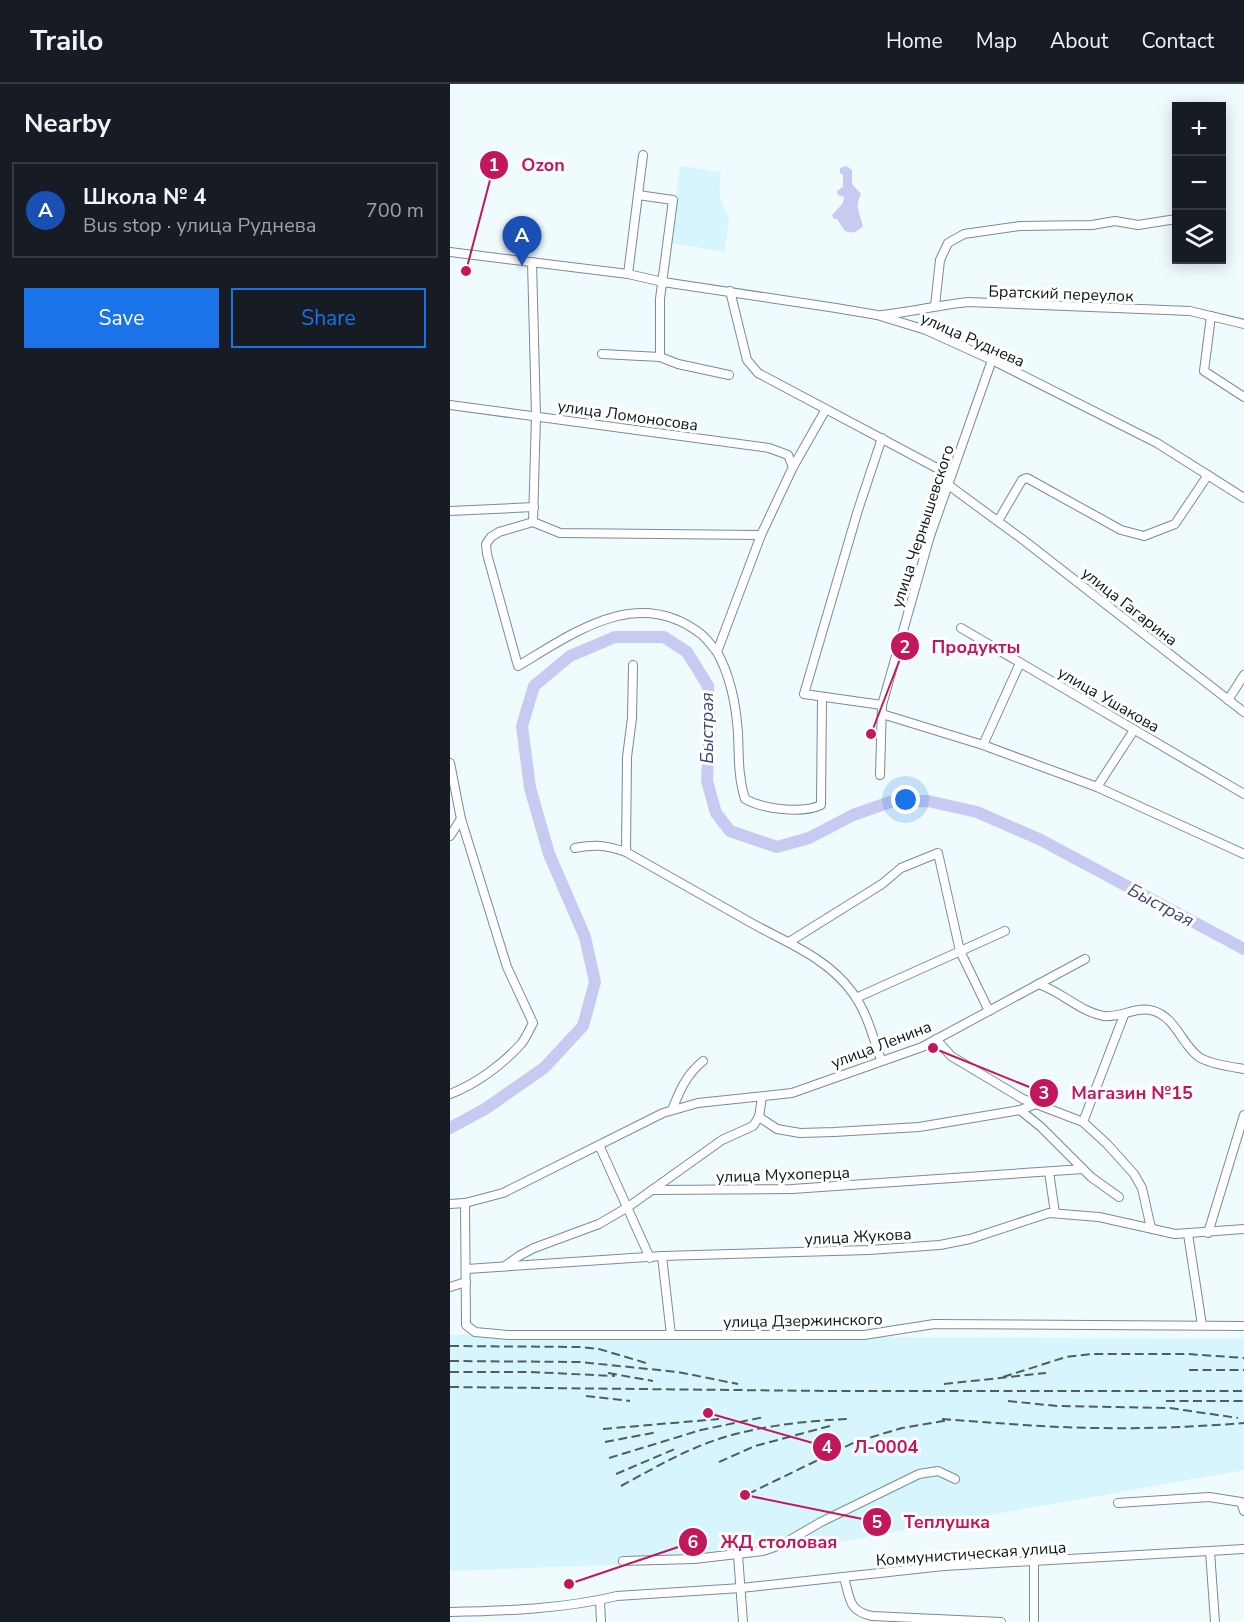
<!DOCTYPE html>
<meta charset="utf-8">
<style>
:root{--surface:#171b24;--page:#242831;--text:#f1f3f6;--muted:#9ea1a6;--line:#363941;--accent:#1a73e8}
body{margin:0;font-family:"Nunito Sans",sans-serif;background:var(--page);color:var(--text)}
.controls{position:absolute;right:18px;top:18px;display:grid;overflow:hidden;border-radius:0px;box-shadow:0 3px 15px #0003}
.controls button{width:54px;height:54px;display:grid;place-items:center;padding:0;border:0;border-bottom:2px solid var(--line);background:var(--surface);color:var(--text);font:30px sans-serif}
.you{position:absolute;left:456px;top:716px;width:21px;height:21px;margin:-15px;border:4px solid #fff;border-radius:50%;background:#1a73e8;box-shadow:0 0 0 9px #1a73e833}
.badge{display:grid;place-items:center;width:39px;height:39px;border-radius:50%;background:var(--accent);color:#fff;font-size:20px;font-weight:700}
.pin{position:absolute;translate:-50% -50px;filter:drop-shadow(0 2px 3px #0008)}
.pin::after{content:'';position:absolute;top:32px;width:21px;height:18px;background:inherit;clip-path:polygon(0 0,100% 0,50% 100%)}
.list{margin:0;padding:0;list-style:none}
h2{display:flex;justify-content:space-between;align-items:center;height:78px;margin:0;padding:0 24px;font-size:26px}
h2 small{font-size:20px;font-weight:400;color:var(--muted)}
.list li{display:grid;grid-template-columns:39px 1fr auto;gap:18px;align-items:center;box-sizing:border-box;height:96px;margin:0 12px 12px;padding:0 12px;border:2px solid var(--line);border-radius:0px}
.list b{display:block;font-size:22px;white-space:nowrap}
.list p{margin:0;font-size:20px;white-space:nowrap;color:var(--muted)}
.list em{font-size:20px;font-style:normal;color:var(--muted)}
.actions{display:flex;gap:12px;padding:18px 24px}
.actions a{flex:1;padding:14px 0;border:2px solid var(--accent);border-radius:0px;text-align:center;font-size:21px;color:var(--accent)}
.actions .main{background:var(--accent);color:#fff}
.icon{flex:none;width:33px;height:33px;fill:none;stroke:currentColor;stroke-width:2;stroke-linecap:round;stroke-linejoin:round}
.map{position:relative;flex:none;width:794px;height:1538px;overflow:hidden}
header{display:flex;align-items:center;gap:36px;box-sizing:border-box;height:84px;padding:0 30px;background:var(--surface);border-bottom:2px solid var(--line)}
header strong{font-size:28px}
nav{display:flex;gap:33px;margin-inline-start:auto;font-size:21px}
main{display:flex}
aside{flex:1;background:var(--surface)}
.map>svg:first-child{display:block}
</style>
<header>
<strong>Trailo</strong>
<nav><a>Home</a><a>Map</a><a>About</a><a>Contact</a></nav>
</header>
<main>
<aside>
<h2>Nearby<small></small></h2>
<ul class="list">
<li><span class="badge" style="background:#1a4fb4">A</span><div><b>Школа № 4</b><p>Bus stop · улица Руднева</p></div><em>700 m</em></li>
</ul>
<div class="actions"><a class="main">Save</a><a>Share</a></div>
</aside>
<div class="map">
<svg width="794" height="1538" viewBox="0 0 794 1538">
<rect width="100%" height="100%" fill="#f0fbfe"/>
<g fill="#d7f5fd">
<polygon points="230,82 271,88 269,110 279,136 275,168 220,159"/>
<polygon points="0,1251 794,1255 794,1386 286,1476 0,1487"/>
</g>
<path fill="#c7cbf1" d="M 396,82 L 402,86 L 402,100 L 411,110 C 404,123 410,129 413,142 C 407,148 403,150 395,147 L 387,135 L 384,135 L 382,131 L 393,119 L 394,113 L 388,111 L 387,107 L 393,103 L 393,91 L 390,89 L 390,84 Z"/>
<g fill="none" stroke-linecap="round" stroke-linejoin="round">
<polyline stroke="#c7cbf1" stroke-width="12" points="0,1044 35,1025 94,984 133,942 145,898 135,853 99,770 80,704 72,642 84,602 120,572 165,553 214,553 237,568 258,602 260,640 257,697 266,729 280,747 327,763 359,754 403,731 440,718 478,717 527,728 591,756 794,865"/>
<defs>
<g id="minor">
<polyline points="188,111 223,116 210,215 210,273"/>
<polyline points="0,168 178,190 213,198 386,224 427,231 476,246 542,276 707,359 794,414"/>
<polyline points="82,178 86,332 83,438"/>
<polyline points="178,190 193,71"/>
<polyline points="280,207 297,276 308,289 500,391"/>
<polyline points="485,222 490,176 498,159 514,150 570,142 642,141 665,137 688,141 726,135"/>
<path d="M 432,231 C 461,228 489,221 518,218 L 740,227 L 794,240"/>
<polyline points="761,232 754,287 794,313"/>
<polyline points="152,270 210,273 228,280 279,291"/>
<polyline points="0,321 319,364 338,371 343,383"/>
<polyline points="432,354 408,426 354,610 432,621"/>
<polyline points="497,400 576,458 794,628"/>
<polyline points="0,427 84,423"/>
<polyline points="548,437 572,396 577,394 671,446 694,452 725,440 758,391"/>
<polyline points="511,544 794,710"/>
<path d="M 267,568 C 262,562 257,555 251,550 C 188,501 125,548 68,582 L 37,470 L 36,460 L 41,453 L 49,448 L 83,438 L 110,449 L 311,451"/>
<path d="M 372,613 L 371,721 C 352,730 313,725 295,715 C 288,693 289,672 288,649 C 286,620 281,593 267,568 L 311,451 L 343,383 L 376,325"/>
<polyline points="778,616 794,591"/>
<polyline points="432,630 533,661 647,703 794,770"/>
<polyline points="533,661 570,579"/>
<path d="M 0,679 L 11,735 L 57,883 L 83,939 C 79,946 76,954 71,960 C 52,981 26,1000 0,1010"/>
<polyline points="430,691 432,621 480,452 542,276"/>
<polyline points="647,703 684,646"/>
<polyline points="0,752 11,735"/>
<path d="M 125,764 C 146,760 155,761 176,768 C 219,792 262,817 305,841 C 340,860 378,875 402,908 C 417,928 423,953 431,976"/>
<polyline points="176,768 177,673 182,634 183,581"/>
<polyline points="339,858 432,800 451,784 488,769 510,867 539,927"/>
<path d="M 588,900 C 611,907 630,928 654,932 C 672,934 687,921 704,927 C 726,934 732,961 749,973 C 759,980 782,983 794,985"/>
<polyline points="406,914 555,847"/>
<polyline points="486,955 501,972 573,1015 633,1038 657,1060 684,1090 692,1104 701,1144"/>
<path d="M 222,1026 C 230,1006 236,991 253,977"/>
<polyline points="570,1026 591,1043 641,1093 669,1113"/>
<polyline points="309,1033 327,1045 350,1049 384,1048 469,1043 570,1026 586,1020"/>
<polyline points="633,1038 674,931"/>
<polyline points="149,1061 200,1174"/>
<polyline points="599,1088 605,1129"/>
<polyline points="202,1106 272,1056 303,1042 309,1033 312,1013"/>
<polyline points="15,1119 16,1241 25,1248 58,1251 414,1251 484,1240 794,1242"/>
<polyline points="0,1120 15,1119 53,1109 213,1029 248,1019 342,1009 472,963 635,875"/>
<polyline points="758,1149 794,1031"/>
<polyline points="738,1150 752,1241"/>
<polyline points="212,1172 221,1251"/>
<polyline points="55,1182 69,1172 84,1164 149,1140 178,1123 202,1106 342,1105 633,1085"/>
<polyline points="17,1185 212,1172 419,1166 490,1161 520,1155 599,1129 649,1133 725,1150 794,1145"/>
<polyline points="0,1203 16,1198"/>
<polyline points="668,1419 759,1413 791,1418 794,1427"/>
<polyline points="760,1467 765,1538"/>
<polyline points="288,1471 293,1538"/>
<polyline points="173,1477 244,1475 313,1467 333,1460 371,1438 469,1390 488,1387 505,1395"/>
<polyline points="584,1477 584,1538"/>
<path d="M 394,1493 C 400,1514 398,1527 422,1532 L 551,1538"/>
<polyline points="150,1516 151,1538"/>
<path d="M 0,1528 C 55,1527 113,1525 167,1512 L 291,1504 L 494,1482 L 794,1465"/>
</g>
</defs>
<use href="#minor" stroke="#758e95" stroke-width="10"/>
<use href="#minor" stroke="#fff" stroke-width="8"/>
<g stroke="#525c5f" stroke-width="2" stroke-dasharray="9 4.5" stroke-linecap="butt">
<polyline points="0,1262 131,1263 149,1265 196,1279"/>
<polyline points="0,1277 130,1278 228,1288 288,1300"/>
<polyline points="739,1286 794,1286"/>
<polyline points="0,1288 80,1288 165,1292"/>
<polyline points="158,1289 203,1297"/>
<polyline points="553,1293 616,1273 643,1270 738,1270 794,1274"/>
<polyline points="494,1300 596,1289"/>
<polyline points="0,1303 378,1307 794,1307"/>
<polyline points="136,1312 180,1317"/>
<polyline points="558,1317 607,1322 720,1324 788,1334"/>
<polyline points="716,1317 794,1317"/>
<path d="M 492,1335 C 519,1337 546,1339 574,1341 C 647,1346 721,1345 794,1339"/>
<polyline points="153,1345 269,1335"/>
<polyline points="155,1358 208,1348"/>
<polyline points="159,1374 251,1346 314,1333"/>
<polyline points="269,1378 305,1362 380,1342"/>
<polyline points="166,1390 227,1364"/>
<path d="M 171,1402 C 195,1389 219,1375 245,1364 C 290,1344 349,1337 398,1335"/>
<polyline points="298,1410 405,1358 452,1344 500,1336"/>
</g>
</g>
<g text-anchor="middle" stroke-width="6" stroke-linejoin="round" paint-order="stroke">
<g font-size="16" fill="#0c1619" stroke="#fff">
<text transform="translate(611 209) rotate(2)" y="6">Братский переулок</text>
<text transform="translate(523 255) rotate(24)" y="6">улица Руднева</text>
<text transform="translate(178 331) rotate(8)" y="6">улица Ломоносова</text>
<text transform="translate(472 442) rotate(-72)" y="6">улица Чернышевского</text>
<text transform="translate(680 522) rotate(38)" y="6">улица Гагарина</text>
<text transform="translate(659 615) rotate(30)" y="6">улица Ушакова</text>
<text transform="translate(431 960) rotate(-21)" y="6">улица Ленина</text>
<text transform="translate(333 1090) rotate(-2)" y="6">улица Мухоперца</text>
<text transform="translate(408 1152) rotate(-3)" y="6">улица Жукова</text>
<text transform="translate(353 1236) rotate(-1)" y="6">улица Дзержинского</text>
<text transform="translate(521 1469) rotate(-4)" y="6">Коммунистическая улица</text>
</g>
<g font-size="18" font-style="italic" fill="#404374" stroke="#fff">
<text transform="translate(257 644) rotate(-90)" y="6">Быстрая</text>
<text transform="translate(711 821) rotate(28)" y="6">Быстрая</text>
</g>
</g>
<path fill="none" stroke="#c2185b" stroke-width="2" d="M16 187L44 81M421 650L455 562M483 964L594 1009M258 1329L377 1363M295 1411L427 1438M119 1500L243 1458"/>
<g fill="#c2185b" stroke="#fff" stroke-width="2">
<circle cx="16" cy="187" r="6"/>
<circle cx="421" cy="650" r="6"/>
<circle cx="483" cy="964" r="6"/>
<circle cx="258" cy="1329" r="6"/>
<circle cx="295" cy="1411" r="6"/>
<circle cx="119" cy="1500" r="6"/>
<circle cx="44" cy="81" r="15"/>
<circle cx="455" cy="562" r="15"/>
<circle cx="594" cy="1009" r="15"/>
<circle cx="377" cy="1363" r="15"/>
<circle cx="427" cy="1438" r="15"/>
<circle cx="243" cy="1458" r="15"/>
</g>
<g font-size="18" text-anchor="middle" font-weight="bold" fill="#fff">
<text x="44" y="87">1</text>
<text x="455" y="569">2</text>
<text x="594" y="1015">3</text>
<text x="377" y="1369">4</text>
<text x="427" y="1444">5</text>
<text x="243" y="1464">6</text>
</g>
<g font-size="18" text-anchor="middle" font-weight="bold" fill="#c2185b" stroke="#fff" stroke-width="6" stroke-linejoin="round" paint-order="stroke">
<text x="93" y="87">Ozon</text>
<text x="526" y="569">Продукты</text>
<text x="682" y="1015">Магазин №15</text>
<text x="436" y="1369">Л-0004</text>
<text x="497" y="1444">Теплушка</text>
<text x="329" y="1464">ЖД столовая</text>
</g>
</svg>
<div class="controls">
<button>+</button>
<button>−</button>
<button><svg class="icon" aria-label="layers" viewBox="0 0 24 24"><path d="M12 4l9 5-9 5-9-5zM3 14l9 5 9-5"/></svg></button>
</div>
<div class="you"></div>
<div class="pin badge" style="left:72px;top:182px;background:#1a4fb4">A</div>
</div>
</main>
